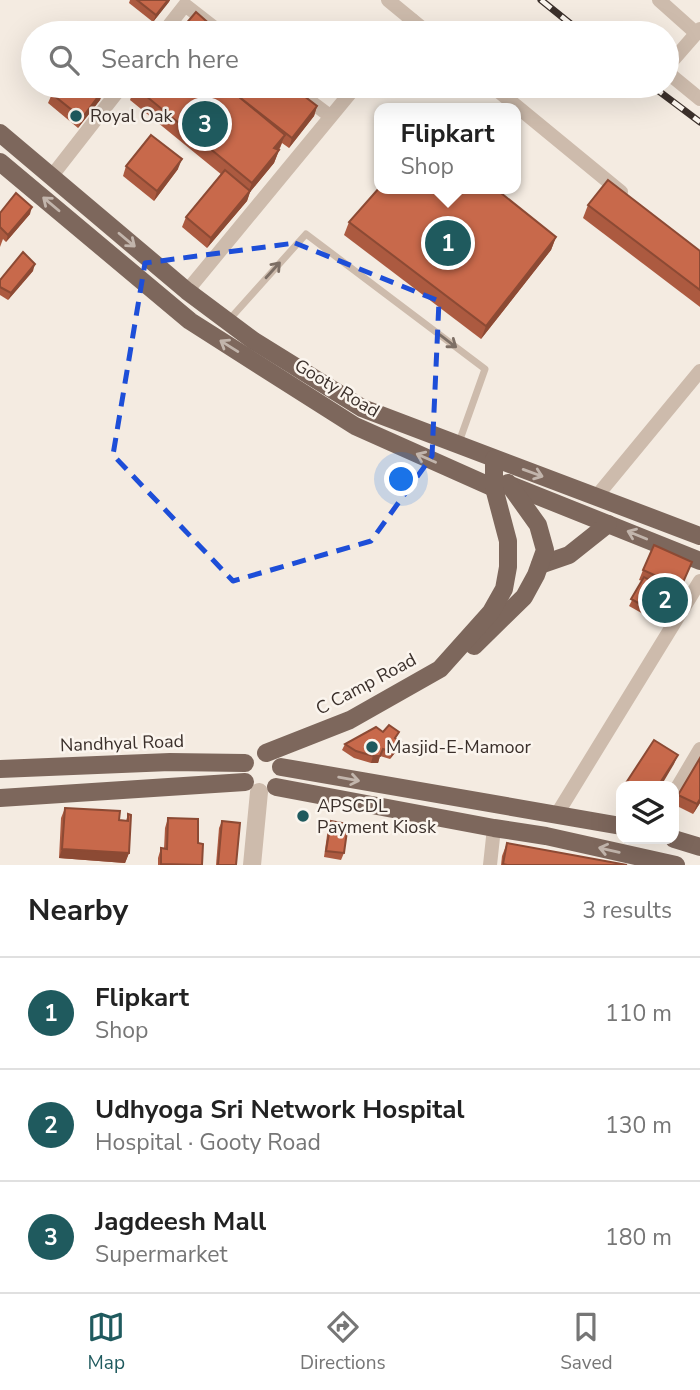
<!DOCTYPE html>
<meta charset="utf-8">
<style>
:root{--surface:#fff;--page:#f6f6f6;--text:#222;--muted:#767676;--line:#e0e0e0;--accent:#1f5a5e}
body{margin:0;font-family:"Nunito Sans",sans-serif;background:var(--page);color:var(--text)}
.controls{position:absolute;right:21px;bottom:21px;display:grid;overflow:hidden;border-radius:14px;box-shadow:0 7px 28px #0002}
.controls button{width:63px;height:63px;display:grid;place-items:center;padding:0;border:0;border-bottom:2px solid var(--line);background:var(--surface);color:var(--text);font:35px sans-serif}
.you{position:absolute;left:402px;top:480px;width:24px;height:24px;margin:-18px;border:5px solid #fff;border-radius:50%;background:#1a73e8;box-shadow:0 0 0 10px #1a73e833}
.badge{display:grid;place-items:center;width:46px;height:46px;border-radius:50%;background:var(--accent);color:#fff;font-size:23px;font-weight:700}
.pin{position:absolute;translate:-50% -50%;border:4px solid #fff;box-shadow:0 2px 7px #0006}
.popup{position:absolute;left:374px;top:103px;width:147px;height:91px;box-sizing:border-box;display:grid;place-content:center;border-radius:14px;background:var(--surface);filter:drop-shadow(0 2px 5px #0005);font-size:23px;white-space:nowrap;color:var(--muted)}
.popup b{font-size:26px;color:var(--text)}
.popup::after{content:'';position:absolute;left:50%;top:100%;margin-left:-14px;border:14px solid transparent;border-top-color:var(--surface)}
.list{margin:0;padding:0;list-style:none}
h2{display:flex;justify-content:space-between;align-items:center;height:91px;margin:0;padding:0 28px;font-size:30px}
h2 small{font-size:23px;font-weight:400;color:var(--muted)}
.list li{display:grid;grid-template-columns:46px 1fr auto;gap:21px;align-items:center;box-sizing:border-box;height:112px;padding:0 28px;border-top:2px solid var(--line)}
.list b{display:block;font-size:26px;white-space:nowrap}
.list p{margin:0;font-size:23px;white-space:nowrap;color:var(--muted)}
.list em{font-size:23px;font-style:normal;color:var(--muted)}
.icon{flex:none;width:38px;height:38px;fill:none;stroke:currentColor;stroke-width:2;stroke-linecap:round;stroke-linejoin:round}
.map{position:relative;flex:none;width:700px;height:865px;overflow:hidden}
.search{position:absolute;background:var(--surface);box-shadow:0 7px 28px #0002;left:21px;right:21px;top:21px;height:77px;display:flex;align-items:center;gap:18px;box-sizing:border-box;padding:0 24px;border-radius:38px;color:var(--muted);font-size:26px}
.sheet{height:427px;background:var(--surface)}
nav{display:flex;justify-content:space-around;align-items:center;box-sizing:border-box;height:98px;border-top:2px solid var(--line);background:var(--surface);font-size:19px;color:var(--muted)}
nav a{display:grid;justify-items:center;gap:4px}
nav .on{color:var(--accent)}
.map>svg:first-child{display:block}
</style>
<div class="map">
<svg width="700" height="865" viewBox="0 0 700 865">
<rect width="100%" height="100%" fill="#f4ebe1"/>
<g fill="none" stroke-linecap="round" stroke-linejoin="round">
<polyline stroke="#cdbbac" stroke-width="7" points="228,321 306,234 485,369 458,445"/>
<g stroke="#cdbbac" stroke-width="14">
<polyline points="388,0 428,33"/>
<polyline points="659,0 696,33"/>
<polyline points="163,33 185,5 221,33"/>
<polyline points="400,33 412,20"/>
<polyline points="667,67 700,29"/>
<polyline points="667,72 700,99"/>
<polyline points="290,86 330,116"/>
<polyline points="492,86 621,192"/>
<polyline points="51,177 122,86"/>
<polyline points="187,291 356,86"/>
<polyline points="596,497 700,371"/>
<polyline points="674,793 700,749"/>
<polyline points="557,814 700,581"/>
<polyline points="490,865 494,828"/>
</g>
<polyline stroke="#cdbbac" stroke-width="18" points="252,865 259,792"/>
<g stroke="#7d675c" stroke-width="18">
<polyline points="0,133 187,291 254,341 362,408 700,536"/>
<polyline points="0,162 190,321 355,426 494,488 508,484 700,561"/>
<polyline points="540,565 569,555 608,524"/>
<polyline points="474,646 524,597 536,575 545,550 538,525 508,483"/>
<polyline points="266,753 350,720 440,669 491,612 504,589 508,567 508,541 494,488 494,459"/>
<polyline points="281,767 621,826"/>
<polyline points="0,769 170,762 245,763"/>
<polyline points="276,787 494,828 546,836 676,865"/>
<polyline points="0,798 245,782"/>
<polyline points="674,839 700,847"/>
</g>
<defs>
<g id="rail">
<polyline points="541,0 582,33"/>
<polyline points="652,86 700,122"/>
</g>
</defs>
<use href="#rail" stroke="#3b302b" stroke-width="7"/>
<use href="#rail" stroke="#fbf5ee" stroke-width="4.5" stroke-dasharray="13" stroke-linecap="butt"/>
</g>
<g fill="#ac5a40">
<polygon points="130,0 170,0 153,22 129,3"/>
<polygon points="59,86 109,86 102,94 100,100 78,128 48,103 52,94"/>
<polygon points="135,87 238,96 317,106 314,116 289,148 282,143 274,163 250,192 247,201 207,248 182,227 186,217 222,175 130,100"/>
<polygon points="126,166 178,169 154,201 123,176"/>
<polygon points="588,205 700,251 700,307 583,218"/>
<polygon points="0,213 30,214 6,242 3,239 0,247"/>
<polygon points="349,222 556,237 551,250 481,339 344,235"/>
<polygon points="33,271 8,300 0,295 0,280"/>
<polygon points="692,562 677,597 676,596 661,624 629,606 642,581 639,580 643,570"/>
<polygon points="383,732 397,739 399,748 390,759 380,756 378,763 371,763 354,758 342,750 345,744"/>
<polygon points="700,758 700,803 693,814 675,805 678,795"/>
<polygon points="65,808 119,820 126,821 128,814 129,853 125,863 59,858 61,818"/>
<polygon points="168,818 198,843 202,865 158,865 158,858 161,848 164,849 165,828"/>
<polygon points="222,821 236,865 216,865 219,828"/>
<polygon points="331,821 344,853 341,860 324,857 328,828"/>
<polygon points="507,843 627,865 501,865 502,856"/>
</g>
<g fill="#8c4a34">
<polygon points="168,0 170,0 169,2 153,22 156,15"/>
<polygon points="103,90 100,100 78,128 82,118"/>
<polygon points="317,106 314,116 289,148 292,138"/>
<polygon points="285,135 280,147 269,161 274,148"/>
<polygon points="279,150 274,163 250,192 247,201 207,248 211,238 247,195 252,183"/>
<polygon points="182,159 178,169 154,201 157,191"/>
<polygon points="32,207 30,214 6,242 8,235"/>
<polygon points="556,237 551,250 481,339 486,326"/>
<polygon points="35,264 33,271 8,300 11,293"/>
<polygon points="676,595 674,601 661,624 664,617"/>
<polygon points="401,742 399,748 390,759 393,752"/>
<polygon points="678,755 674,764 661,786 658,786"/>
<polygon points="373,756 380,756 378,763 371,763"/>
<polygon points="700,799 700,803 693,814 697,804"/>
<polygon points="62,849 129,853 125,863 59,858"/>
</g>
<g fill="#c8694b" stroke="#8c4a34" stroke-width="2">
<polygon points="137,0 168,0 156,15"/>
<polygon points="196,12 213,27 209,33 178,33"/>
<polygon points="59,86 98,86 103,90 82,118 52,94"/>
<polygon points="136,86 226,86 285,135 274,148 279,150 252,183 135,87"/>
<polygon points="246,86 291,86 317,106 292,138 238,96"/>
<polygon points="151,135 182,159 157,191 126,166"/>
<polygon points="225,170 250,191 211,238 186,217"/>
<polygon points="608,180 700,251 700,290 588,205"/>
<polygon points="380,187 380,189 496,189 556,237 486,326 349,222"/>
<polygon points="16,193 32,207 8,235 0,227 0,213"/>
<polygon points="23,252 35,264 11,293 0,287 0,280"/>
<polygon points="654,545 692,562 681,587 643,570"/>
<polygon points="644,577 676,595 664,617 631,599"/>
<polygon points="389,725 399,732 395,738 401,742 393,752 383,749 380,756 373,756 356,751 345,744 376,727 383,732"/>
<polygon points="654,740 678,755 658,786 624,786"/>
<polygon points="700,758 700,799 697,804 678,795"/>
<polygon points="65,808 120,811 119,820 128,821 128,814 131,815 129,853 62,849"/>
<polygon points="168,818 198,819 198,843 203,844 202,865 161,864 161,848 167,849"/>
<polygon points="222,821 240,823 236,865 218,865"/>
<polygon points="331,821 348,824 344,853 326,851"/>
<polygon points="507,843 627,865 507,865 503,864"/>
</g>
<defs><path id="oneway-shaft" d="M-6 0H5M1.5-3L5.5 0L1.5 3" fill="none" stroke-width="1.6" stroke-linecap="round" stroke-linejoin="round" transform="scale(1.75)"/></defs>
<g stroke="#c2b5ac">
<use href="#oneway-shaft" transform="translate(51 204) rotate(-140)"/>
<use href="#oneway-shaft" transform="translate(127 240) rotate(40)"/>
<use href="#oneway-shaft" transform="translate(229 346) rotate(-148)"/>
<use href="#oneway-shaft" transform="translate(426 458) rotate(-156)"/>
<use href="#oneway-shaft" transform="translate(533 473) rotate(20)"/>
<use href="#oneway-shaft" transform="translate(637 535) rotate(-158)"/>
<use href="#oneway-shaft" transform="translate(349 779) rotate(10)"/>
<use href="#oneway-shaft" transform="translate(609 850) rotate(-167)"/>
</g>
<g stroke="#7d6f65">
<use href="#oneway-shaft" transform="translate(273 270) rotate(-48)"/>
<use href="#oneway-shaft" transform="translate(448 341) rotate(37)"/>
</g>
<path fill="none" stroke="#1d4ed8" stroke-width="5" stroke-dasharray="14 9" stroke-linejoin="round" d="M 295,243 L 439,301 L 432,456 L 371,541 L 233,581 L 113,455 L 145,263 Z"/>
<g fill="#1f5a5e" stroke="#fbf5ee" stroke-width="2.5">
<circle cx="76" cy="116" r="7"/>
<circle cx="372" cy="747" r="7"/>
<circle cx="303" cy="816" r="7"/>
</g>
<g text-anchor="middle" stroke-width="5" stroke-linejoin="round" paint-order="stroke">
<g font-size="18" fill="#3b302b" stroke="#fbf5ee" text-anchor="start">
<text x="90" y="122">Royal Oak</text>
<text x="386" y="753">Masjid-E-Mamoor</text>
<text x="317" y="812">APSCDL<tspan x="317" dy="21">Payment Kiosk</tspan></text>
</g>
<g font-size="18" fill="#3b302b" stroke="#fbf5ee">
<text transform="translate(337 388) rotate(31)" y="6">Gooty Road</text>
<text transform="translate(366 684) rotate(-28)" y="6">C Camp Road</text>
<text transform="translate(122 743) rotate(-2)" y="6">Nandhyal Road</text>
</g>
</g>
</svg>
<div class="controls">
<button><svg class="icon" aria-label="layers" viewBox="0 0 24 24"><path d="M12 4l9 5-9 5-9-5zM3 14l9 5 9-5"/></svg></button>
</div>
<div class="you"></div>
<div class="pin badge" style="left:448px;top:243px">1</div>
<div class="popup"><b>Flipkart</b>Shop</div>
<div class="pin badge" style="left:665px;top:600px">2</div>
<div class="pin badge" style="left:205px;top:124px">3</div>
<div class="search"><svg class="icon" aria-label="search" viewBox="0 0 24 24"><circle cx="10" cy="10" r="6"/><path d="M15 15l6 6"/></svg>Search here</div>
</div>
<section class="sheet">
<h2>Nearby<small>3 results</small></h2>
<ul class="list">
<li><span class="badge">1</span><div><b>Flipkart</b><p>Shop</p></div><em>110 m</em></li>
<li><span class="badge">2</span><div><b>Udhyoga Sri Network Hospital</b><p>Hospital · Gooty Road</p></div><em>130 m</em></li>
<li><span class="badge">3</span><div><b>Jagdeesh Mall</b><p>Supermarket</p></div><em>180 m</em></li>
</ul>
</section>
<nav>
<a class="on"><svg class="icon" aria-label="map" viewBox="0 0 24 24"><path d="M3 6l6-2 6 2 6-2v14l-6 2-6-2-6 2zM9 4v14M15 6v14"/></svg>Map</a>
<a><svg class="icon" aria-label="directions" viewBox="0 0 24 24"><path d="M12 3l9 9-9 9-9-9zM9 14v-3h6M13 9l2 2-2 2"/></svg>Directions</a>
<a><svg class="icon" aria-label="saved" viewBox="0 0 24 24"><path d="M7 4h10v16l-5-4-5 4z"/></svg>Saved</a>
</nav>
